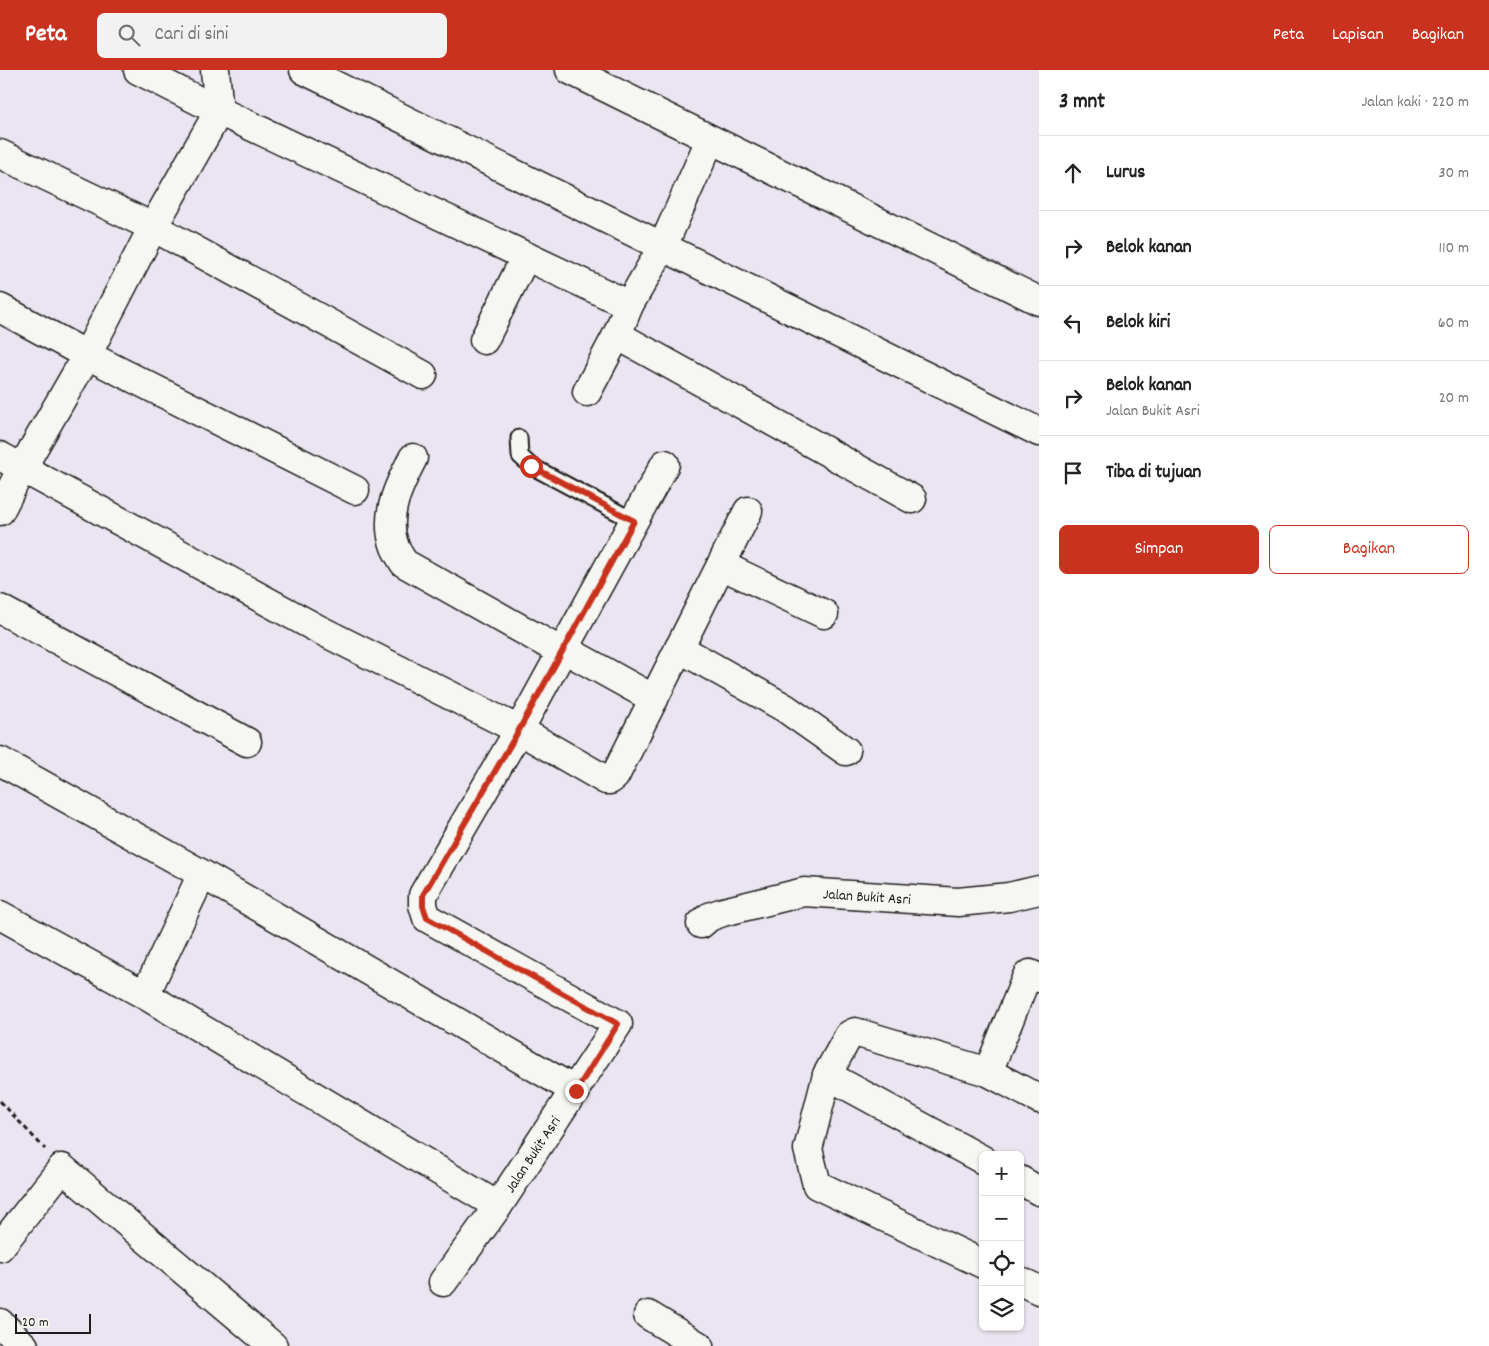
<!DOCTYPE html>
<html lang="id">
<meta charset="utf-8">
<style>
:root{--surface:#fff;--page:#f2f2f2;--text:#222;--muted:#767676;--line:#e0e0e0;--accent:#c8321e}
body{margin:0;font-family:Dekko,sans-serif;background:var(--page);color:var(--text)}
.controls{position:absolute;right:15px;bottom:15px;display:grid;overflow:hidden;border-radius:8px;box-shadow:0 1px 4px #0004}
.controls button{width:45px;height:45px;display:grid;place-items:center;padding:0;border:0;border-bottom:1px solid var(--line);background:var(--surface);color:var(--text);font:25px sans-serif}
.scale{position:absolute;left:15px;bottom:12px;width:76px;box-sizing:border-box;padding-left:5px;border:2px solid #1c1c1c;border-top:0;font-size:14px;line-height:18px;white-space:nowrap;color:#1c1c1c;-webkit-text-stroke:4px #f6f6f2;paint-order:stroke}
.stop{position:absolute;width:15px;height:15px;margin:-11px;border:4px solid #c8321e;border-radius:50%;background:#fff}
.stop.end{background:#c8321e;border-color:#fff;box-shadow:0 1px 5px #0008}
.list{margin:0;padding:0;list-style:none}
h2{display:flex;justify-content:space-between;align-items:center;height:65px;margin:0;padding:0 20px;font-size:21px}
h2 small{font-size:16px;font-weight:400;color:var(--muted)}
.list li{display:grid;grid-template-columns:32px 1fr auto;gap:15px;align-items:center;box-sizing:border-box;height:75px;padding:0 20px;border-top:1px solid var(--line)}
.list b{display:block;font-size:19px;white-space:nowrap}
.list p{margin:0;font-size:16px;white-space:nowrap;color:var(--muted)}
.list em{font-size:16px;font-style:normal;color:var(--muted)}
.actions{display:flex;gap:10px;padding:15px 20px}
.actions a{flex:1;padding:11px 0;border:1px solid var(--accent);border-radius:8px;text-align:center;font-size:18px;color:var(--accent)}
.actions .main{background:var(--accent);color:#fff}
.icon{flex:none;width:28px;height:28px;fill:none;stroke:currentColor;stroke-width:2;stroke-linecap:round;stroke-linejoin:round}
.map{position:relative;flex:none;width:1039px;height:1276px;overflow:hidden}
header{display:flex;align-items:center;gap:30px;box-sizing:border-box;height:70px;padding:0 25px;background:var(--accent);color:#fff}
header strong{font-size:24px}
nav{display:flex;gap:28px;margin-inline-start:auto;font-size:18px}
.search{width:350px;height:45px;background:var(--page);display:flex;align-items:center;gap:12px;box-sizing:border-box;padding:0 18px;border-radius:8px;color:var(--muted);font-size:19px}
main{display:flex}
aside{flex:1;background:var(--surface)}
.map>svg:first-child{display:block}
</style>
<header>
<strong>Peta</strong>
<div class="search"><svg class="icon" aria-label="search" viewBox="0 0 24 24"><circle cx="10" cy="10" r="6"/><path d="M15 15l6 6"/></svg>Cari di sini</div>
<nav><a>Peta</a><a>Lapisan</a><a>Bagikan</a></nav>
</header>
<main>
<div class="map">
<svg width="1039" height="1276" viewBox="0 0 1039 1276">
<rect width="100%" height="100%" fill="#ebe5f1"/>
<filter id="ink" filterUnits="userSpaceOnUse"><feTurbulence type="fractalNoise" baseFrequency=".02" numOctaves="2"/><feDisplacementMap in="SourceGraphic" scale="10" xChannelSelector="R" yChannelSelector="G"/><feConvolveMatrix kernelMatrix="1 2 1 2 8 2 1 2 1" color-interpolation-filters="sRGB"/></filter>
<g filter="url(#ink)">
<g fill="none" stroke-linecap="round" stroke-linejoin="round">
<defs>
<polyline id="lane" points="519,368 520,386 531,396 634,451"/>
<g id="street">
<polyline points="138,0 219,41 629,235"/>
<polyline points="304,0 1039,362"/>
<polyline points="570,0 1039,231"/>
<polyline points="710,70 663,176 629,235 617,265 912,429"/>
<polyline points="0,84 153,157 423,305"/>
<polyline points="0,238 87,285 355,420"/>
<polyline points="484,270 526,186"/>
<polyline points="587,322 617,265"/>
<polyline points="0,386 318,559 519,660 606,710 610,710 615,706 748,441"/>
<path d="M 413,388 C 399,415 383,446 395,477 C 397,482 401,488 404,493 L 562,582"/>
<polyline points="0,441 22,398 87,285 153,157 219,41 215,0"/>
<polyline points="721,495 824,544"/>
<polyline points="0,539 247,672"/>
<polyline points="679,578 785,638 846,681"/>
<polyline points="564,579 654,629"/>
<polyline points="0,691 202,804 576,1021"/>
<polyline points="0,845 145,925 498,1136"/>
<path id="s1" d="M 701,854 L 709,847 L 723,842 L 804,822 L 958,832 L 1009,827 L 1039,820"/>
<polyline points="145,925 202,804"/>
<polyline points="988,1002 1027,906 1030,904 1039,908"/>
<polyline points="827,1005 849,965 855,962 988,1002 1039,1029"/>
<polyline points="983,1090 827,1005 808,1079 817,1115 983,1194"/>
<polyline points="1020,1110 1039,1121"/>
<polyline points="0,1177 62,1098 273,1276"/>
<polyline points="1020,1211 1039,1220"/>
<path id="s2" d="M 443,1212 L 498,1136 L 618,954 L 427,848 L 423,835 L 423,825 L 519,660 L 665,394"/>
<polyline points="648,1245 699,1276"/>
<polyline points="0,1253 24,1276"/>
</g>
</defs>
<use href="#lane" stroke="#1c1c1c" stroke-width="19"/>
<use href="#street" stroke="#1c1c1c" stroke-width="31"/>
<polyline stroke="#1c1c1c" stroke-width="3" stroke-dasharray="5 4" stroke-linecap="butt" points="0,1031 45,1079"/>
<use href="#lane" stroke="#f6f6f2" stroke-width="15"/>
<use href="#street" stroke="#f6f6f2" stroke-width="28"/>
</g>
</g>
<g fill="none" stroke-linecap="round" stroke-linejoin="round" filter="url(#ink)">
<polyline stroke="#c8321e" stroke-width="6" points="531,396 634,451 519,660 423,825 423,836 427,848 618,954 576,1021"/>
</g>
<g text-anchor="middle" stroke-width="4" stroke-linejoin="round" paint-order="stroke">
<g font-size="15" fill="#1c1c1c" stroke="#f6f6f2">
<text dy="5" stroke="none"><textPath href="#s1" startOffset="172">Jalan Bukit Asri</textPath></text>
<text dy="5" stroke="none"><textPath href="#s2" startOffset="156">Jalan Bukit Asri</textPath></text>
</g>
</g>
</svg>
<div class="controls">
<button>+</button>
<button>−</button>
<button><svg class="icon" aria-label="locate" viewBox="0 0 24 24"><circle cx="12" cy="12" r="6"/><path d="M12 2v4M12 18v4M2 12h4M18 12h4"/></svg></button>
<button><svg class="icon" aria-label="layers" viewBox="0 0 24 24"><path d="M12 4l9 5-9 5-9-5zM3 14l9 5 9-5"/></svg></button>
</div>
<div class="scale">20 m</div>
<div class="stop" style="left:531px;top:396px"></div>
<div class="stop end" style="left:576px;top:1021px"></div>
</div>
<aside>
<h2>3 mnt<small>Jalan kaki · 220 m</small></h2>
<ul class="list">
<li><svg class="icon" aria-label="ahead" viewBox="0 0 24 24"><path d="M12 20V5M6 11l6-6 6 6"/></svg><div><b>Lurus</b></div><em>30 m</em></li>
<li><svg class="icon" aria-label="right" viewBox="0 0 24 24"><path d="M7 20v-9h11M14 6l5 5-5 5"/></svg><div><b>Belok kanan</b></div><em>110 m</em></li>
<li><svg class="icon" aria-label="left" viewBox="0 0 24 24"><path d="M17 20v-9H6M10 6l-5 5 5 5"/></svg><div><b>Belok kiri</b></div><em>60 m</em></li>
<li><svg class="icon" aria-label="right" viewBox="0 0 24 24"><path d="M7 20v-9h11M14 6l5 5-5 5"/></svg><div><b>Belok kanan</b><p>Jalan Bukit Asri</p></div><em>20 m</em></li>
<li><svg class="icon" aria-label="arrive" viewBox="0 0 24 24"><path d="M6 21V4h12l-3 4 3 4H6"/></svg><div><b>Tiba di tujuan</b></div></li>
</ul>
<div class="actions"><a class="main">Simpan</a><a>Bagikan</a></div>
</aside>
</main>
